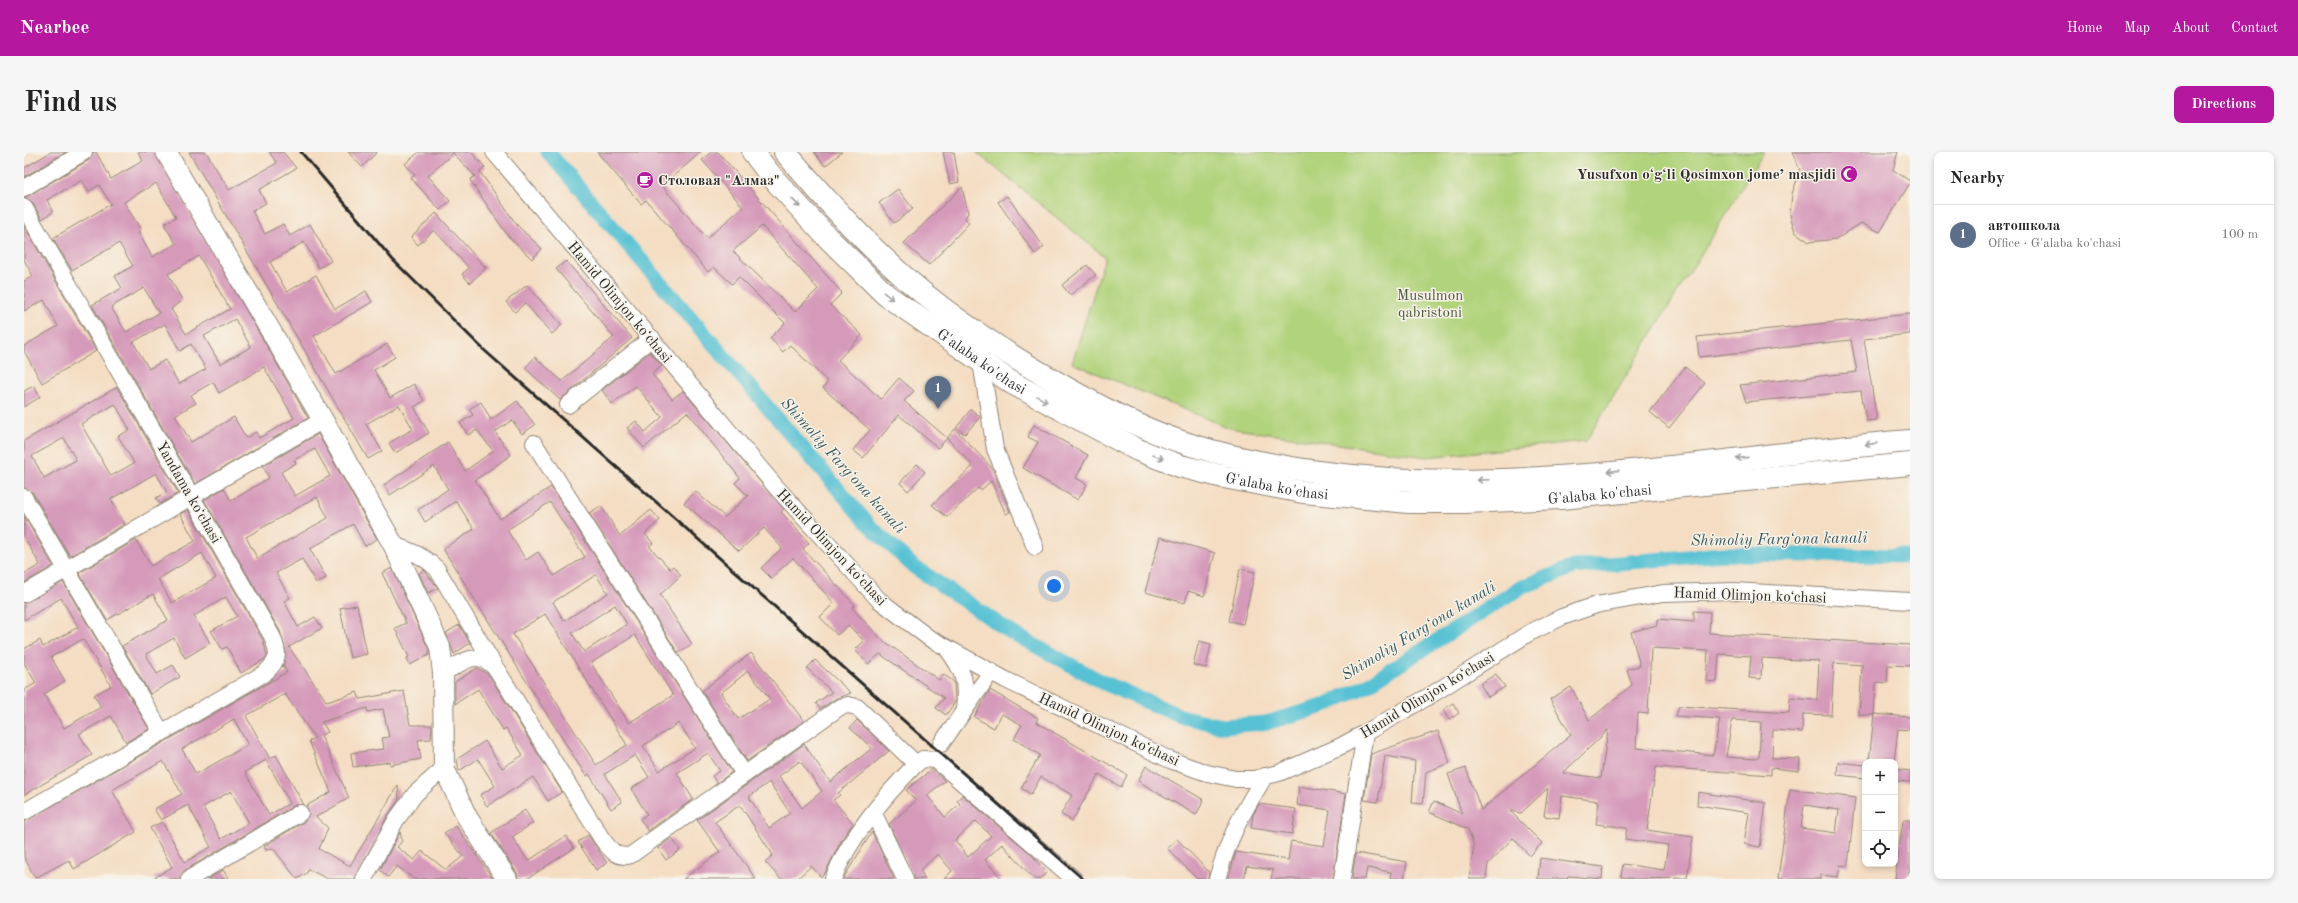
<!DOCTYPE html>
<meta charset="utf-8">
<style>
:root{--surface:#fff;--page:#f6f6f6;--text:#222;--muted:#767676;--line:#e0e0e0;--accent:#b5179e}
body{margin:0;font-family:"Old Standard TT",serif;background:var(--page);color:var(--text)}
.controls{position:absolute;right:12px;bottom:12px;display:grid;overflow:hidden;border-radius:8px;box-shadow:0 2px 6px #0003}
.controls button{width:36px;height:36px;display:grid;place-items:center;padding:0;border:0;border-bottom:1px solid var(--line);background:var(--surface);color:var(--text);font:20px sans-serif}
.you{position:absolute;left:1030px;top:434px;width:14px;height:14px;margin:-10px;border:3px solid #fff;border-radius:50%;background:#1a73e8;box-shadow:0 0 0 6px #1a73e833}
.badge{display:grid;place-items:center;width:26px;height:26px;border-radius:50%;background:var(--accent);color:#fff;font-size:13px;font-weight:700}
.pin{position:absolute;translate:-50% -33px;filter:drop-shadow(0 1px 2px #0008)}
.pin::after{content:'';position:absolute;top:21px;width:14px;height:12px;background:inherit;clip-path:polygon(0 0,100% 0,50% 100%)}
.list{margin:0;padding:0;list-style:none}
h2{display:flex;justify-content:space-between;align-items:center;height:52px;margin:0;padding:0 16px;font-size:17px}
h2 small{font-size:13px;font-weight:400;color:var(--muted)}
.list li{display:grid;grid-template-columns:26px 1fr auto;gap:12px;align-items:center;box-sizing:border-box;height:60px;padding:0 16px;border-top:1px solid var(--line)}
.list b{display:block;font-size:15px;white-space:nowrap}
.list p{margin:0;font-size:13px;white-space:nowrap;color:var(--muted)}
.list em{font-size:13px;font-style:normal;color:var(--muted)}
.icon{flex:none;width:22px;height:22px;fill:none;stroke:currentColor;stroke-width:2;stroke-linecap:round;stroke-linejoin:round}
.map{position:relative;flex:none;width:1886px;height:727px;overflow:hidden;border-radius:8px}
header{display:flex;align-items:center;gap:24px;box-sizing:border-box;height:56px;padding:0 20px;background:var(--accent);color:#fff}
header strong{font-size:19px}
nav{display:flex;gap:22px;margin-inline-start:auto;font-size:14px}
.intro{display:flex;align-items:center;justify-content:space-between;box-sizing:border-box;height:96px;padding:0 24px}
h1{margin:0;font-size:28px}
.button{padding:10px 18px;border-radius:8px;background:var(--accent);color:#fff;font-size:14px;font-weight:700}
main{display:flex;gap:24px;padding:0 24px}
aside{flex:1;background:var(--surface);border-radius:8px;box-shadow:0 2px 6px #0003}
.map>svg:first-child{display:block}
</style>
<header>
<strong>Nearbee</strong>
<nav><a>Home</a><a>Map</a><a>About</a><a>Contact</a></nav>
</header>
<div class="intro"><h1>Find us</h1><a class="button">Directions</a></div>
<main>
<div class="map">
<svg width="1886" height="727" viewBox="0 0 1886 727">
<rect width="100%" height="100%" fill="#f7f3e8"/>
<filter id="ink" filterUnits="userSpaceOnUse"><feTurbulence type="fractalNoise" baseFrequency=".025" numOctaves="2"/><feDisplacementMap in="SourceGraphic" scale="8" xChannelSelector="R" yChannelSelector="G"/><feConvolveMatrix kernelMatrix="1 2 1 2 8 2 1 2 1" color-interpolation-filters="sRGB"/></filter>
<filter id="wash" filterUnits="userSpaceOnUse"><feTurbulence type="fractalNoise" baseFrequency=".012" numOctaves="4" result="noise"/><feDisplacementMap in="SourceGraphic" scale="16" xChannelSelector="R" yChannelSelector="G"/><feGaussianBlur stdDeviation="0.9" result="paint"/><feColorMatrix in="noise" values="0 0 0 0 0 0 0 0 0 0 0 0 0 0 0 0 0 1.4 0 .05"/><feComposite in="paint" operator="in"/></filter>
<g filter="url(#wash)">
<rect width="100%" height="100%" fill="#f4ddc2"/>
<polygon fill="#b1d37b" stroke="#6e7f53" points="952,0 1740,0 1562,289 1403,305 1205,276 1048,211 1081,105"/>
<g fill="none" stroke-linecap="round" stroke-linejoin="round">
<polyline stroke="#58c2d4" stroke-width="15" points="524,0 845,373 889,414 988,481 1080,531 1156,564 1198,574 1242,571 1296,555 1340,535 1496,436 1549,415 1699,402 1886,404"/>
</g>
<g id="blocks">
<g fill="#d599ba" fill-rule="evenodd">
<polygon points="27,0 42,0 0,25 0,16"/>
<path d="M 69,0 L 72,0 L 87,27 L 119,9 L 114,0 L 131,0 L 284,266 L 171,332 L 68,153 L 98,136 L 91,124 L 109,114 L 95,91 L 48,118 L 29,86 L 87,52 L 75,33 L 64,40 L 58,28 L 23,48 L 29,60 L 18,67 L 8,50 L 0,46 L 65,8 ZM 132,31 L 152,65 L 140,72 L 152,92 L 128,105 L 114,80 L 117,78 L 100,50 ZM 175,104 L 206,157 L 162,182 L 147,157 L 158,148 L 144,122 ZM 120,136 L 135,161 L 102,180 L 87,155 ZM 211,167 L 227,195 L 196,212 L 180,184 ZM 141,172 L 156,199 L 167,192 L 182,217 L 155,232 L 141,208 L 125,217 L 109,190 ZM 240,215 L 270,266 L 235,286 L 232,280 L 222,286 L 210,265 L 167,290 L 151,263 L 172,251 L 167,243 L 189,230 L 195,241 Z"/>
<polygon points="165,0 182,0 205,38 253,11 245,0 259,0 272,16 235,38 242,51 228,59 241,82 259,72 266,84 286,72 307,109 295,116 280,90 246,110 263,140 292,123 311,157 342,139 348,150 290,184 312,222 363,192 371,205 350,218 366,246 390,232 400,249 390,255 405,281 371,301 365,291 389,277 375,253 342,272 358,299 344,307"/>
<polygon points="324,0 353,0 338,15"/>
<polygon points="395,0 447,0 461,15 456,20 493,73 518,97 508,107 484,84 446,28 452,23 451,24 429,1 404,24 426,49 416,58 387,26 391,23 381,12"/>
<path d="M 573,0 L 677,0 L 638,34 L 683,86 L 719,55 L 678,8 L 687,0 L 694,0 L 818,141 L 806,153 L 838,183 L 814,208 L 857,247 L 875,226 L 890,239 L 880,249 L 923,286 L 914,296 L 875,263 L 839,306 L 829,298 L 846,278 L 799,236 L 804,230 L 766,193 L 759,200 L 746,186 L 761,171 L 715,125 L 708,132 L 690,115 L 684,120 L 622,48 L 617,52 ZM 738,74 L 794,137 L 771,160 L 709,99 Z"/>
<polygon points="790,0 818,0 801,14"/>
<polygon points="919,0 930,0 935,30 926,32"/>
<polygon points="1769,0 1874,0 1869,18 1886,29 1886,31 1856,80 1837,71 1813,87 1785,90 1771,80 1766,63 1768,42 1776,19"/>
<polygon points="938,35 944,61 941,66 945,71 905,113 880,91"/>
<polygon points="874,37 889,57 870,71 855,51"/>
<polygon points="983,44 1020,95 1011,102 974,50"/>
<polygon points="412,61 462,116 446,131 438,122 445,116 410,78 394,93 387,85"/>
<polygon points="0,74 72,199 18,231 0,199 0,194 34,174 20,148 0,159 0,129 9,124 0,108"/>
<polygon points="542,109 608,186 536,248 501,216 511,205 538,229 590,185 532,117"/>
<polygon points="1063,113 1072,123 1046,143 1038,133"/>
<polygon points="503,133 538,173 528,182 501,151 491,160 482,150"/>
<polygon points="1886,162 1886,182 1840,187 1853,268 1842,269 1837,239 1722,250 1716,233 1833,220 1827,188 1675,205 1673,185"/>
<polygon points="626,200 638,214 628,222 648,247 659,239 760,357 757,360 785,391 779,397 831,453 828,456 857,487 915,528 919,522 930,530 931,550 922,563 912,556 920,546 856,502 844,512 831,498 840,489 824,473 813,483 796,465 810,451 769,406 747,426 737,416 758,396 740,376 715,399 660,351 671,339 701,365 724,344 711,331 716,326 663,260 620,296 603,276 612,269 621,280 638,265 612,234 588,252 578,238"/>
<polygon points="1661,215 1681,231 1645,276 1626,260"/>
<polygon points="10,234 16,245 0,255 0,239"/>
<path d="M 93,235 L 154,341 L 136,352 L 132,346 L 143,340 L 132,321 L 87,347 L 101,372 L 46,404 L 8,340 L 0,336 L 0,289 ZM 91,252 L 106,278 L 94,284 L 110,311 L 87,324 L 57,272 ZM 40,286 L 52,308 L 20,326 L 8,304 Z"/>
<path d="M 493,249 L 511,273 L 498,282 L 488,268 L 471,280 L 487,303 L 451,328 L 476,367 L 527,335 L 708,620 L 693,631 L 688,624 L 696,619 L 684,601 L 653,621 L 669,647 L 624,679 L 616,667 L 623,662 L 607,637 L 625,625 L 611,603 L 581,622 L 598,650 L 587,657 L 565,622 L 562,624 L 419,397 L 450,377 L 432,349 L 401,370 L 394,358 L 424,337 L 410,314 L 366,343 L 360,333 L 424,290 L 441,319 L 469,299 L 453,278 L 444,283 L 436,271 L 449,263 L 445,257 L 457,250 L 467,268 ZM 526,350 L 561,405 L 530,424 L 514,400 L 502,408 L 483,378 ZM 572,423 L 584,441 L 540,469 L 529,450 ZM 591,453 L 603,472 L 560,500 L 548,481 ZM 521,462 L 603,593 L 572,613 L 489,482 ZM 611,483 L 649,543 L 605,571 L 567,511 ZM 655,571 L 671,596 L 635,619 L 619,594 Z"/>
<polygon points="947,257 956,265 941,282 932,276"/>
<polygon points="1010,273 1064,303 1052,326 1063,332 1054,348 999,316 1014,290 1004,285"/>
<polygon points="931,277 968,316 986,360 982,362 967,329 957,338 954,336 923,365 908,353 949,314 923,286"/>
<path d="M 294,282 L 353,387 L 341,394 L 329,372 L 286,397 L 302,426 L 292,431 L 278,407 L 252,421 L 266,446 L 260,449 L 274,475 L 291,465 L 298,476 L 265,495 L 303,550 L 333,540 L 336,547 L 380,539 L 386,573 L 408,573 L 407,587 L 394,588 L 397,607 L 366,613 L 366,610 L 329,615 L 327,601 L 360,597 L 358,586 L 365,585 L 359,557 L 344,560 L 343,556 L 298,570 L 304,580 L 297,583 L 325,646 L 292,665 L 304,676 L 295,697 L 326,714 L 374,633 L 375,647 L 364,663 L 331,727 L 304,727 L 284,717 L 283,721 L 273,727 L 249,696 L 242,698 L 240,694 L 281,669 L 285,661 L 282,654 L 307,640 L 285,589 L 291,586 L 261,542 L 222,564 L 246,607 L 252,603 L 280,653 L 271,653 L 160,719 L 156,727 L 128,727 L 148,715 L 126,676 L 138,670 L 161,710 L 187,695 L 164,653 L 137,668 L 130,657 L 158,642 L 139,609 L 88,638 L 112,680 L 50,717 L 45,708 L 11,726 L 0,705 L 0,670 L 263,520 L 259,514 L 262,500 L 256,479 L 180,348 L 200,336 L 207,349 L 245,326 L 239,314 ZM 291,297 L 306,324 L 271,344 L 257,320 L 272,311 L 270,308 ZM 293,345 L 304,366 L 233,406 L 222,385 ZM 210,567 L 224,593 L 172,622 L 158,597 ZM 242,608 L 266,651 L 245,663 L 221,620 ZM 207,639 L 225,671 L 197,687 L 179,655 Z"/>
<polygon points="893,312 901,320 884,339 876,331"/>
<polygon points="577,354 596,384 627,358 636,368 621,382 629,391 625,394 646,417 649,414 657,423 636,443 668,492 654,501 565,361"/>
<path d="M 164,358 L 239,488 L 243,503 L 241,507 L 217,521 L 203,495 L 198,497 L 187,479 L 213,464 L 202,445 L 170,464 L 186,491 L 161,506 L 150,486 L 122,502 L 133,522 L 149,513 L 156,525 L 126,542 L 98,494 L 144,468 L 129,442 L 83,468 L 55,421 L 112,388 L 127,414 L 171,389 L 156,362 ZM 178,401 L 192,426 L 148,451 L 134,427 Z"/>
<polygon points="0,364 29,414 0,431 0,422 16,413 0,385"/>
<polygon points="1136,385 1191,401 1180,444 1164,439 1161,451 1121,440"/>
<polygon points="368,416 405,498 405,503 386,513 383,506 385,505 371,476 382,471 358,421"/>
<polygon points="1216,417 1231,420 1219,472 1205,469"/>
<polygon points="400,418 414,436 404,441 395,421"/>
<path d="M 39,430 L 125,577 L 102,590 L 87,564 L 55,582 L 68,603 L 0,643 L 0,538 L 12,531 L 0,511 L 0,497 L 16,488 L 19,495 L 54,475 L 37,446 L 0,468 L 0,451 ZM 59,487 L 87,534 L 70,543 L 77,555 L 40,576 L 20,542 L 41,529 L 27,505 Z"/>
<polygon points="333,453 343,502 326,506 316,456"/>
<path d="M 1670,459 L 1686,460 L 1685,481 L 1886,493 L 1886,514 L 1864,513 L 1863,531 L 1852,530 L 1850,563 L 1835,563 L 1838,513 L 1810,511 L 1807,563 L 1779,562 L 1778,580 L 1749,578 L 1748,606 L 1776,607 L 1775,619 L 1747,616 L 1747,623 L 1632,615 L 1623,678 L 1669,685 L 1663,726 L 1611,727 L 1597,725 L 1599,712 L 1640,718 L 1644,693 L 1601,687 L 1603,676 L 1572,672 L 1575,649 L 1538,644 L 1535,666 L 1520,664 L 1524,636 L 1497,661 L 1486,659 L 1518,691 L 1506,704 L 1489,686 L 1464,712 L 1462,727 L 1445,727 L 1450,694 L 1444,677 L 1405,660 L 1410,649 L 1438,662 L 1424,622 L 1442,616 L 1457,658 L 1547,583 L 1526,547 L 1547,535 L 1565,568 L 1608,533 L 1603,517 L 1616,514 L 1607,480 L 1633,473 L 1633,467 L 1670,470 ZM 1627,496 L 1684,499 L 1682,529 L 1693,530 L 1695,502 L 1727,504 L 1725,526 L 1737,527 L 1738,506 L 1795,509 L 1793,548 L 1766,546 L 1765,561 L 1655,554 L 1652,564 L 1696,567 L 1689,603 L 1612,596 L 1614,561 L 1624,562 ZM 1708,568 L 1737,570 L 1735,605 L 1732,607 L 1702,605 ZM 1584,578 L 1577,626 L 1539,621 Z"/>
<polygon points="435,473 446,491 430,502 422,481"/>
<polygon points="1175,489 1187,492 1182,516 1169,513"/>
<path d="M 727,501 L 780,569 L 723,609 L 678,539 ZM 724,519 L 746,547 L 714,567 L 697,541 Z"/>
<polygon points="791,508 827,541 811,547 796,557 792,551 808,540 783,516"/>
<polygon points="453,516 465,523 538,640 524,649 509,625 463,654 456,643 471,634 454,607 435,619 433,607 461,589 478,616 499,603 482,576 479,578 454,537 431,552 431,530"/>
<polygon points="1472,522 1481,535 1464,545 1456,532"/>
<polygon points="966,538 1014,566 1012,570 1103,623 1097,635 1075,622 1048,669 1037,662 1048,643 1017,625 1007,642 997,636 1016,603 990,587 998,573 978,562 970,576 950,565"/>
<polygon points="1429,551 1435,561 1425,568 1419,558"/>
<polygon points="1850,562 1886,565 1886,578 1874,577 1870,610 1845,610"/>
<path d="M 833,568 L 865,599 L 814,641 L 816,643 L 809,648 L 829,671 L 816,691 L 801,721 L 797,725 L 787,714 L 773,727 L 757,727 L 741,710 L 749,703 L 716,653 L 691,670 L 732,727 L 659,727 L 696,700 L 673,668 L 780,592 L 806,630 L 848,596 L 826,576 ZM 776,609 L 798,639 L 778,656 L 755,624 ZM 745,630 L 766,661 L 745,676 L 725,645 Z"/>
<polygon points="1414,579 1426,611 1402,620 1399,652 1388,651 1391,609 1361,604 1354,650 1340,648 1347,602"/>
<polygon points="1814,610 1841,613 1841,626 1813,623"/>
<polygon points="1122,614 1180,648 1172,663 1114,629"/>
<path d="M 908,617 L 921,629 L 903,643 L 921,665 L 936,652 L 933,649 L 938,643 L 1006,701 L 1023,721 L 1016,727 L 1010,727 L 978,692 L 961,708 L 978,727 L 920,727 L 928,719 L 914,702 L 896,718 L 901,727 L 890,727 L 865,672 L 892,649 L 882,638 ZM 952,669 L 967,684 L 944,705 L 931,688 Z"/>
<polygon points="1871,617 1886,619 1886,630 1871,629"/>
<polygon points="1275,634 1322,642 1309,727 1247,727 1249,718 1223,714 1220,727 1204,727 1212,700 1264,708 1267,689 1300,694 1306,658 1273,653"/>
<path d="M 1766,637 L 1831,646 L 1824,714 L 1816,713 L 1814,725 L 1797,723 L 1797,727 L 1754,727 ZM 1780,653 L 1815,658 L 1812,681 L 1777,676 Z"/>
<polygon points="1674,640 1742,651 1736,695 1720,692 1725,661 1673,653"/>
<polygon points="1235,652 1272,657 1268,682 1227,676 1229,663"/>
<polygon points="501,658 509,671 488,685 504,709 542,684 550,696 503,727 494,727 493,721 467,681"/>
<polygon points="1879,668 1886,668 1886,716 1884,727 1871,727"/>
<polygon points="432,674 469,727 390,727 373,714 364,725 356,718 376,680 378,689 373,695 390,708 398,699 422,718 439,704 420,681"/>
<polygon points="848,680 870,727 819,727 822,722"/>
<polygon points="564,683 583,711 572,718 554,690"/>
<polygon points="648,686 656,698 642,708 634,696"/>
<polygon points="1153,687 1185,720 1184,727 1173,727 1143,696"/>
<polygon points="1332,701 1383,710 1380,727 1366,727 1367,720 1343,716 1341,727 1328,727"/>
<polygon points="1516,706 1579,715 1578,727 1544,724 1543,727 1514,727"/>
<polygon points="199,718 205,727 184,727"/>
</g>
</g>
</g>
<g filter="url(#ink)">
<use href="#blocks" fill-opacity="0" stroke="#908476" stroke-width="1"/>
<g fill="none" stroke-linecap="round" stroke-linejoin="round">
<defs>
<g id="minor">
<polyline points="470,0 752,335 855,448 905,486 982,528 1146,608 1183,621 1212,627 1230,627 1255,621 1317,594 1341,581 1407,543 1505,481 1538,465 1572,453 1639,441 1710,439 1886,449"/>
<polyline points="0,36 60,0"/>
<path d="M 0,55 L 248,484 C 255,502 256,507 241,521 L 0,660"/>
<polyline points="957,210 971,297 1011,395"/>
<polyline points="544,253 628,186"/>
<polyline points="510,291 720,622"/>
<polyline points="0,345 138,581"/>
<path d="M 370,394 C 387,398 400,404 413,417 L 470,513"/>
<polyline points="0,442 299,268"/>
<path d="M 924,498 C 940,519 943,531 940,558"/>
<path d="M 419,521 C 442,509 453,496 473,518 L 578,687 C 586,697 592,707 607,703 L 816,555 L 824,553 L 833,555 L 892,612 C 860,645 826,684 809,727"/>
<polyline points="917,592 967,520"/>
<polyline points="892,612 899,607 912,608 1050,727"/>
<polyline points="850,662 881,727"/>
<polyline points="165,727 276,661"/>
<polyline points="340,727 372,668 391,642 420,616"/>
<path d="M 1193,727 C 1205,685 1218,661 1241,624"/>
<polyline points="1318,727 1341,581"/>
</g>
<polyline id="tertiary" points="142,0 299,268 370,394 416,495 419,521 420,616 443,665 483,727"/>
<g id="primary">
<path id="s1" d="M 729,0 L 748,25 L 802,84 L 862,143 L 988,231 L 1114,298 L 1156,314 L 1200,325 L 1279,340 L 1385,350 L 1441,350 L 1537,346 L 1886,312"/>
<path d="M 761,0 C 798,44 837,87 880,125 C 930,169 986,204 1044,237 C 1083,259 1124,280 1167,293 C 1235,314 1316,325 1387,328 C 1554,334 1720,303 1886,289"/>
</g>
</defs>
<use href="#minor" stroke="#908476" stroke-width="18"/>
<use href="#tertiary" stroke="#908476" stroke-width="22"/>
<use href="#primary" stroke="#908476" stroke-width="24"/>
<use href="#minor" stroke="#fff" stroke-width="16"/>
<use href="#tertiary" stroke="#fff" stroke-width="20"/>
<use href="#primary" stroke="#fff" stroke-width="22"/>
<polyline stroke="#2b2b2b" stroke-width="3" points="277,0 369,108 460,198 1059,727"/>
</g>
<defs><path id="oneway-shaft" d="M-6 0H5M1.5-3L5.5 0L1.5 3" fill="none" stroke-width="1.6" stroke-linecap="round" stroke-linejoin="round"/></defs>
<g stroke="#a0a0a0">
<use href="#oneway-shaft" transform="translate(772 51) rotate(47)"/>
<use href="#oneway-shaft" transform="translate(864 144) rotate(39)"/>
<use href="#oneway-shaft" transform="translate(1018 247) rotate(29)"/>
<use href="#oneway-shaft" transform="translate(1847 292) rotate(174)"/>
<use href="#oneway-shaft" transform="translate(1134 305) rotate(21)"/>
<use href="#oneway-shaft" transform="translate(1718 306) rotate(174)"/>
<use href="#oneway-shaft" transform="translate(1589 319) rotate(174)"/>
<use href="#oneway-shaft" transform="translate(1459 328) rotate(178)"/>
</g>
</g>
<defs>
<symbol id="mosque-disc" viewBox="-11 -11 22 22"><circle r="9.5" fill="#b5179e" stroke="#f7f3e8"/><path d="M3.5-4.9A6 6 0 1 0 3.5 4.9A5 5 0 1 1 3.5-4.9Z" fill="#fff"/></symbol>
<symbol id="cafe-disc" viewBox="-11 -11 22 22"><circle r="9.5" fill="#b5179e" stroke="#f7f3e8"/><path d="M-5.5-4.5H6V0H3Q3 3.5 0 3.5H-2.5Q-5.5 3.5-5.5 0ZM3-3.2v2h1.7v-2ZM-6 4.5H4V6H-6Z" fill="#fff"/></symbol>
</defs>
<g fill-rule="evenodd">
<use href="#mosque-disc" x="1815" y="12" width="20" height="20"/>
<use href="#cafe-disc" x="611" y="18" width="20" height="20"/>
</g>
<g text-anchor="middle" stroke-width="3" stroke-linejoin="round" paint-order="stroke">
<g font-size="15" font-weight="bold" fill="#2b2b2b" stroke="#f7f3e8" text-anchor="end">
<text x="1812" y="27">Yusufxon oʻgʻli Qosimxon jome’ masjidi</text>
<text x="634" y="33" text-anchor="start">Столовая "Алмаз"</text>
</g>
<g font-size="15" fill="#4c553f" stroke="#f7f3e8">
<text x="1406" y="148">Musulmon<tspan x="1406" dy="17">qabristoni</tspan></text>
</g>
<g font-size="15" fill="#2b2b2b" stroke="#f7f3e8">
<text transform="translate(596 150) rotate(50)" y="5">Hamid Olimjon koʻchasi</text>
<text dy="5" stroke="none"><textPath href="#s1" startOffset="312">G'alaba ko'chasi</textPath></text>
<text dy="5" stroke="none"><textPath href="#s1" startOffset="636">G'alaba ko'chasi</textPath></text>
<text transform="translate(165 340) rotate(60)" y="5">Yandama koʻchasi</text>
<text dy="5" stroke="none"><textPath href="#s1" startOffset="960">G'alaba ko'chasi</textPath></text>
<text transform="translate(808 395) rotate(47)" y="5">Hamid Olimjon koʻchasi</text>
<text transform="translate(1726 443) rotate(2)" y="5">Hamid Olimjon koʻchasi</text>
<text transform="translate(1403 543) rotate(-31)" y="5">Hamid Olimjon koʻchasi</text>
<text transform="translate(1085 577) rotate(25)" y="5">Hamid Olimjon koʻchasi</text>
</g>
<g font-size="16" font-style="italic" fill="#38585e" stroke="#f7f3e8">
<text transform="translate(820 313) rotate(48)" y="6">Shimoliy Fargʻona kanali</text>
<text transform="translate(1755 386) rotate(-1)" y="6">Shimoliy Fargʻona kanali</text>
<text transform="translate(1394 478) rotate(-31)" y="6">Shimoliy Fargʻona kanali</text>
</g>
</g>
</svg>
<div class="controls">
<button>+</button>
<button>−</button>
<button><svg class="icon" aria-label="locate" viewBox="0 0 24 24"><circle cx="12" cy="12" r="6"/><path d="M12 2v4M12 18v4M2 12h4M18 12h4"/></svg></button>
</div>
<div class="you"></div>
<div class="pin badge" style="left:914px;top:257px;background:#5c6f8a">1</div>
</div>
<aside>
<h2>Nearby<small></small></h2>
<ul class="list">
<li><span class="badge" style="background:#5c6f8a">1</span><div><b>автошкола</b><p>Office · G'alaba ko'chasi</p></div><em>100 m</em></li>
</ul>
</aside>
</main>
